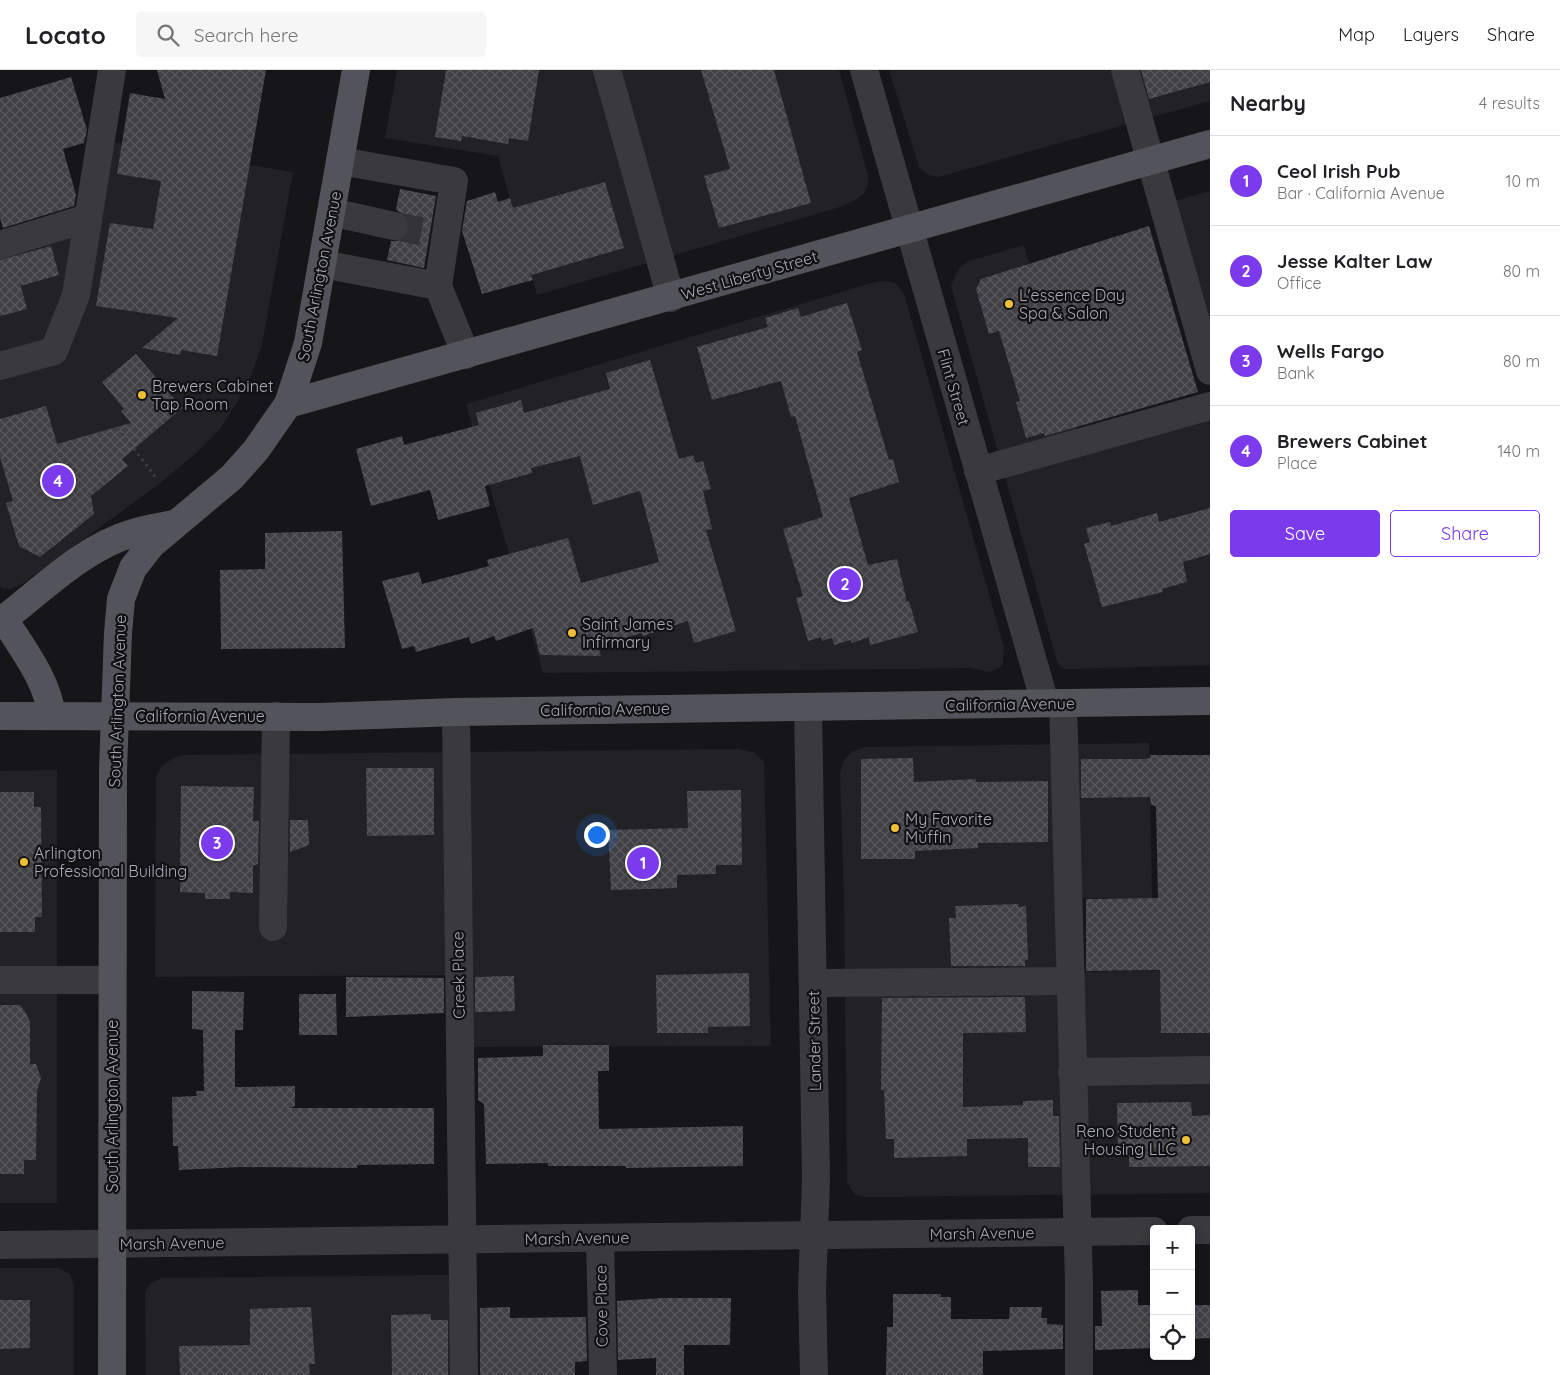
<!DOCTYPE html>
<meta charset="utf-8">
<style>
:root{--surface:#fff;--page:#f6f6f6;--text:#202124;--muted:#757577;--line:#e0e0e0;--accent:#7c3aed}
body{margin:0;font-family:Quicksand,sans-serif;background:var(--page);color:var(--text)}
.controls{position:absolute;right:15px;bottom:15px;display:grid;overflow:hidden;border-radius:5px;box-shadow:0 2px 12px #0003}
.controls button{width:45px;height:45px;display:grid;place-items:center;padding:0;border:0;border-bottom:1px solid var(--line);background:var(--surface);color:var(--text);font:25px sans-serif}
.you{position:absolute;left:596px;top:764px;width:18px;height:18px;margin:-12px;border:4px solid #fff;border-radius:50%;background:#1a73e8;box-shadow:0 0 0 8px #1a73e833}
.badge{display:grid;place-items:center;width:32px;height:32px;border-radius:50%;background:var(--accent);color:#fff;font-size:16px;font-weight:700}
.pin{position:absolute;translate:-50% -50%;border:2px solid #fff;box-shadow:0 1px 5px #0006}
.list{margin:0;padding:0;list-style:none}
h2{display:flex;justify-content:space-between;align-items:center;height:65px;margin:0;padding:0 20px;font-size:21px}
h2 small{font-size:16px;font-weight:400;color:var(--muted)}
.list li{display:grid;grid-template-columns:32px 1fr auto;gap:15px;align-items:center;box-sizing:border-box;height:90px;padding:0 20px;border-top:1px solid var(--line)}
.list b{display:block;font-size:19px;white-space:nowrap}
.list p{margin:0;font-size:16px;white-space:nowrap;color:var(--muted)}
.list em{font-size:16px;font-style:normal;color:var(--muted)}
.actions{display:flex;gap:10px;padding:15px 20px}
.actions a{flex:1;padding:11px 0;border:1px solid var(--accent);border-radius:5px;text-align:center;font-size:18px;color:var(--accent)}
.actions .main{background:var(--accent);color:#fff}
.icon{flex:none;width:28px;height:28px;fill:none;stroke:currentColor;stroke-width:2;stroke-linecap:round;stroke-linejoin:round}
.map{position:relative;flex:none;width:1210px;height:1305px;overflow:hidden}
header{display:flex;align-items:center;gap:30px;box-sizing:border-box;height:70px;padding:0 25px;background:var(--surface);border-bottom:1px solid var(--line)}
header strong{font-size:24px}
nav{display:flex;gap:28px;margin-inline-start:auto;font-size:18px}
.search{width:350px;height:45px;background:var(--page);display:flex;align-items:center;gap:12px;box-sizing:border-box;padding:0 18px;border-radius:5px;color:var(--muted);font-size:19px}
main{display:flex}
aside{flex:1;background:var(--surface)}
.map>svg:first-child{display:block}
</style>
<header>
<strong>Locato</strong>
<div class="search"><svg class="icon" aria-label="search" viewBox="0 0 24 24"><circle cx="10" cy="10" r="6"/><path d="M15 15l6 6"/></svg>Search here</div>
<nav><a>Map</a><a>Layers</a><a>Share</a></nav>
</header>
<main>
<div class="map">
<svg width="1210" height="1305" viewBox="0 0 1210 1305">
<defs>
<pattern id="building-cross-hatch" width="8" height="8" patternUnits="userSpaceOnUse" patternTransform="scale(1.25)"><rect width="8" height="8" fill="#404045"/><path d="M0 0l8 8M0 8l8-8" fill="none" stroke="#59595e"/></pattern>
</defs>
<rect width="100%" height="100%" fill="#161618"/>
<g fill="#222225">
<polygon points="397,0 839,0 868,105 868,114 864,123 856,130 840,137 537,225 498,86 385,68"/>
<polygon points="889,0 1210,0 1210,31 938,107 929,105 919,97"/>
<polygon points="101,70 293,102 262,275 251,306 236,334 220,359 196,383 158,415 22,514 11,519 2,518 0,515 0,175 88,148"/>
<polygon points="1210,121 1210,301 1163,134"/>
<polygon points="1024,175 1081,373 1210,336 1210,595 1067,599 1061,597 1057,591 951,216 959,198 969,191"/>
<polygon points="886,211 895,213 904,223 1004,577 1003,595 990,602 971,598 543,603 466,334 875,212"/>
<polygon points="1149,673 1152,828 1069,828 1070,902 1210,900 1210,1123 866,1127 854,1124 847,1112 844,829 840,702 844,690 853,681 867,677"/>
<polygon points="738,679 754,682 764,692 771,976 458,977 457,905 155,907 156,707 162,696 173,688 184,685"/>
<polygon points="57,700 57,897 0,897 0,701"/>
<rect x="0" y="923" width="57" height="210"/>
<polygon points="0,1198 58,1198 70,1204 74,1216 74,1305 0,1305"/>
<polygon points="462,1205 464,1305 146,1305 145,1224 149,1214 162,1208"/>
</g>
<g fill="url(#building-cross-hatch)">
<polygon points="157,0 266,0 217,286 181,280 180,285 142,278 178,248 96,236 110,153 153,159 161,111 117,104 130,23 165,29"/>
<polygon points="446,0 539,0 528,71 509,68 508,74 462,66 461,71 435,67"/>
<polygon points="701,0 774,0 811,133 719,158 704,106 730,99"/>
<polygon points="1141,0 1210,0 1210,12 1149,29"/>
<polygon points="71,7 87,60 84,73 63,79 76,125 74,136 3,158 0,148 0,28"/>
<polygon points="605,112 624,178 531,205 533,210 482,224 462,161 467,131 495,122 498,132 510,128 513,138"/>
<polygon points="400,119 436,126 424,198 387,190 391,171 398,171 405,167 409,159 409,151 405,145 396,140"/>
<polygon points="1149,156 1198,322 1045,366 1044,363 1026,368 1016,332 1020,331 999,261 989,264 976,219 981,209"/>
<polygon points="51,176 59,205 20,216 19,210 27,239 0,246 0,190"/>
<polygon points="847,233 862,280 857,282 889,390 893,389 899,412 849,428 868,495 897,489 907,532 909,531 918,562 870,575 869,567 852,573 851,570 834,575 832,568 822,571 821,567 808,571 796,528 803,526 783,459 823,447 795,346 791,347 781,311 712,330 697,277 768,257 765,248 798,238 801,247"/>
<polygon points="136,284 182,338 122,389 128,396 91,426 94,444 40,487 19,476 6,433 13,431 0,387 0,349 46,336 57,374 131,353 121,341 124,339 102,312"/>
<polygon points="650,290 679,389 693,385 696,393 703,391 711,419 703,421 712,459 706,460 736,561 694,573 688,551 643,566 641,563 598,576 601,586 540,585 533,558 496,571 494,566 471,574 469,567 416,582 414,576 402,579 382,511 419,502 422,514 489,496 487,490 568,468 581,513 659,492 640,421 593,435 580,386 531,398 532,403 485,416 490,436 438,450 430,420 371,436 356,379 402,366 404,375 479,355 476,343 521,330 524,343 610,319 606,303"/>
<polygon points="1210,438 1210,484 1183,492 1187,512 1162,519 1163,522 1102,537 1084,474 1090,472 1086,458 1110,452 1111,456 1157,443 1159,452"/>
<polygon points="342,461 345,578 221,579 220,500 265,499 265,463"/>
<polygon points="1150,685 1210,685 1210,963 1161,963 1160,900 1086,901 1086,829 1158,828 1156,736 1151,735 1150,727 1081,728 1081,689 1144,689 1150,688"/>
<polygon points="913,688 914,712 976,709 976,712 1048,711 1048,772 978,773 978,778 915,781 915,789 861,789 861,689"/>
<polygon points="366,698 434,698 434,765 367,766"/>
<polygon points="181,716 254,717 253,751 259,751 258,794 253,796 253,823 230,822 230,829 205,829 205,823 180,822"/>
<polygon points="741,720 742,795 716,795 716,804 677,805 677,818 611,820 608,760 688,758 687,721"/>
<polygon points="0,722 34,722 34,737 41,737 42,847 35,847 35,862 0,862"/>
<polygon points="290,750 308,750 309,775 290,782"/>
<polygon points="1018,834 1019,837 1026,836 1028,890 1025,890 1025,896 951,896 949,848 956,848 955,836"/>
<polygon points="749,903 750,956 708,957 708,963 657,963 656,905"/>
<polygon points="514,906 515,941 475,942 475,907"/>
<polygon points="346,907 444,908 444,943 346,947"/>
<polygon points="192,921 244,922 243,960 235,960 235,1017 295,1016 295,1036 290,1038 434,1038 434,1094 357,1095 357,1098 241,1097 179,1100 178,1076 173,1076 172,1027 197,1026 196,1021 204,1021 203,960 192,959"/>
<polygon points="299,924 336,924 337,965 299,965"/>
<polygon points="1025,927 1026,962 963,963 963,1037 1023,1035 1023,1031 1053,1030 1053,1046 1059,1046 1060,1097 1028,1097 1028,1068 967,1069 967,1086 894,1088 894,1069 886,1069 884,1020 881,1020 882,928"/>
<polygon points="0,935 20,935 26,943 30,952 30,994 36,994 41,1008 37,1021 36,1090 24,1090 24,1104 0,1104"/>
<polygon points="543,975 609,975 609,1001 598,1001 599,1059 743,1056 743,1096 626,1098 626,1096 548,1096 548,1093 486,1094 484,1034 478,1030 478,988 543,986"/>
<polygon points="1191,1032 1192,1046 1210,1045 1210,1096 1129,1097 1129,1080 1118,1080 1117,1033"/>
<polygon points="1138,1220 1138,1235 1154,1235 1154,1278 1095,1280 1095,1256 1102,1256 1101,1221"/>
<polygon points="893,1224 941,1224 941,1227 951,1227 951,1249 1009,1249 1010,1237 1042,1237 1041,1248 1047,1248 1047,1254 1063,1255 1063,1279 983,1281 983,1305 886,1305 887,1257 893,1257"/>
<polygon points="662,1228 731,1228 730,1275 684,1275 684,1305 656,1305 656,1288 618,1290 617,1231"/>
<polygon points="0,1230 30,1230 30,1278 0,1279"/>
<polygon points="1191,1235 1210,1235 1210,1268 1191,1269"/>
<polygon points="311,1237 315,1294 309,1294 310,1305 180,1305 179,1276 250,1275 250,1239"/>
<polygon points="510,1237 510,1248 586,1247 587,1291 575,1292 575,1305 480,1305 480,1238"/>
<polygon points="431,1244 431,1250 448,1250 448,1305 392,1305 391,1245"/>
</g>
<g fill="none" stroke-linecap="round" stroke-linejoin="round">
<polyline stroke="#333438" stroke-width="28" stroke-dasharray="28 14" stroke-linecap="butt" points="394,156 431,163"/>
<polyline stroke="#3d3e43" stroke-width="3" stroke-dasharray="2.5 4" stroke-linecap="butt" points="118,358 157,409"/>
<g stroke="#39393e" stroke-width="28">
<polyline points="607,0 671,228"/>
<polyline points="864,0 1045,633"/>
<polyline points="1125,0 1210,301"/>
<polyline points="340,91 454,111 438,216"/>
<polyline points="331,142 394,156"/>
<polyline points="0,175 88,148"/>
<polyline points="322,194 438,216 466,285"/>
<polyline points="0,296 54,281 76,225 112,0"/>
<polyline points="978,401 1210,336"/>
<polyline points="1063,633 1079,1213 1079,1305"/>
<polyline points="808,637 816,1109 812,1220 814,1305"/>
<polyline points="456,642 464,1305"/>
<polyline points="273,857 276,646"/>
<polyline points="0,910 112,910"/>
<polyline points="813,913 1070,911"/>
<polyline points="1072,1002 1210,1000"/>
<polyline points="1191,1160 1210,1160"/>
<polyline points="600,1168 603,1305"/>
<polyline points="0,1175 1154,1161"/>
</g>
<g stroke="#53545b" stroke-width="28">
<polyline points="288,334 1210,74"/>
<path d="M 4,549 C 23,580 47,609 52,646"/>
<path d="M 0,552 C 41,521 82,478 133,463 C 146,459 160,457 174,454"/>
<polyline points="0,646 320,647 456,642 1210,631"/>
<polyline points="112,1305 113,700 118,563 121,529 133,498 151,475 232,407 256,380 288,334 308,273 356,0"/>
</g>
</g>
<g fill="#efbe37" stroke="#111113" stroke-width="2">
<circle cx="1009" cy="234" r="5"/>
<circle cx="142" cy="325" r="5"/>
<circle cx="572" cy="563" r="5"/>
<circle cx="895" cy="758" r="5"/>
<circle cx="24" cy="792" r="5"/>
<circle cx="1186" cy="1070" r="5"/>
</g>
<g text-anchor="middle" stroke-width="4.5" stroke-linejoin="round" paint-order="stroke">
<g font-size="16" fill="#a8abb7" stroke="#111113">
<text transform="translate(749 205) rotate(-16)" y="6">West Liberty Street</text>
<text transform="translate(319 206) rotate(-79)" y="6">South Arlington Avenue</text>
<text transform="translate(954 317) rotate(74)" y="6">Flint Street</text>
<text transform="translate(117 631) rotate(-88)" y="6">South Arlington Avenue</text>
<text transform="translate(1010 634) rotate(-1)" y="6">California Avenue</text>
<text transform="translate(605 639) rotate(-1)" y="6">California Avenue</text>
<text x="200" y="652">California Avenue</text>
<text transform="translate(458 905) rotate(-91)" y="6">Creek Place</text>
<text transform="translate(814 971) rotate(-91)" y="6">Lander Street</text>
<text transform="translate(112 1036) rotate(-90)" y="6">South Arlington Avenue</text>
<text transform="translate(982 1163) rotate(-1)" y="6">Marsh Avenue</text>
<text transform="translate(577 1168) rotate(-1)" y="6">Marsh Avenue</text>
<text transform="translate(172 1173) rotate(-1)" y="6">Marsh Avenue</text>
<text transform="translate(601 1236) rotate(-91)" y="6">Cove Place</text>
</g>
<g font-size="16" fill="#a8abb7" stroke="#111113" text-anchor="start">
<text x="1019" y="231">L'essence Day<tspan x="1019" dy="18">Spa &amp; Salon</tspan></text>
<text x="152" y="322">Brewers Cabinet<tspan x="152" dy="18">Tap Room</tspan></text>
<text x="582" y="560">Saint James<tspan x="582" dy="18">Infirmary</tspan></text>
<text x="905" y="755">My Favorite<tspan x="905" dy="18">Muffin</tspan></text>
<text x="34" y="789">Arlington<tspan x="34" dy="18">Professional Building</tspan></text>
<text x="1176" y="1067" text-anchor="end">Reno Student<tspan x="1176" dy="18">Housing LLC</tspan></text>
</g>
</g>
</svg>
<div class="controls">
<button>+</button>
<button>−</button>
<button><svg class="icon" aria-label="locate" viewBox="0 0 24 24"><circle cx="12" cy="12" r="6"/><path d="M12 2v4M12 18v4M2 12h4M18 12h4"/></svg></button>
</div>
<div class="you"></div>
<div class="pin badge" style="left:643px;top:793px">1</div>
<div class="pin badge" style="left:845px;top:514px">2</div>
<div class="pin badge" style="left:217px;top:773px">3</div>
<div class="pin badge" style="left:58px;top:411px">4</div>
</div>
<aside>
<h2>Nearby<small>4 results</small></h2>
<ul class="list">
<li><span class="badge">1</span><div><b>Ceol Irish Pub</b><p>Bar · California Avenue</p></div><em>10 m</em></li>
<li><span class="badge">2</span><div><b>Jesse Kalter Law</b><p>Office</p></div><em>80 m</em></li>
<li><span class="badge">3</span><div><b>Wells Fargo</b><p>Bank</p></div><em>80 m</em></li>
<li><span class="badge">4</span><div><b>Brewers Cabinet</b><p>Place</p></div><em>140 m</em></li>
</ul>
<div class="actions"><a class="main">Save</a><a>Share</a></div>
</aside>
</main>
